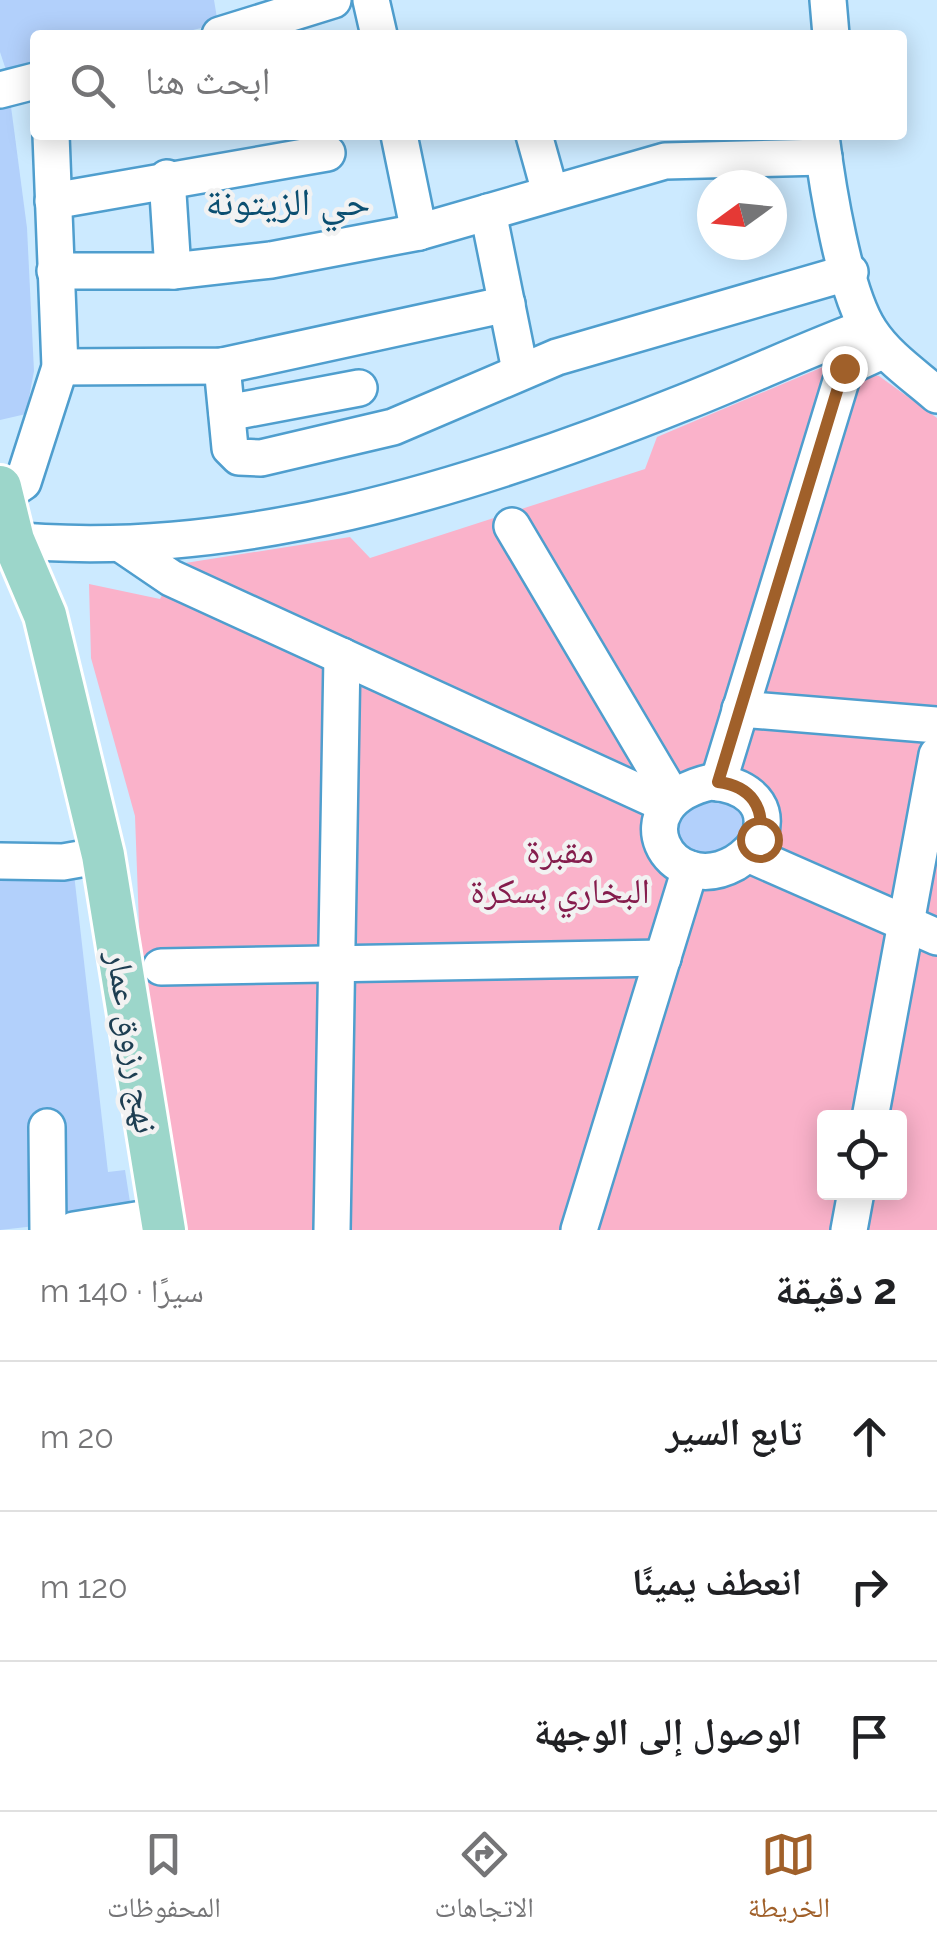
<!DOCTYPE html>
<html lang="ar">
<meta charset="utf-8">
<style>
:root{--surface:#fff;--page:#f6f6f6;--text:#202124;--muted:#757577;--line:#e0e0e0;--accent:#a0602a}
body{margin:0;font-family:Raleway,"Noto Naskh Arabic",sans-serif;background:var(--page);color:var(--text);direction:rtl}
.controls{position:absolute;right:30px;bottom:30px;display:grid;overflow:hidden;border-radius:10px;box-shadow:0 5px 25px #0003}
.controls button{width:90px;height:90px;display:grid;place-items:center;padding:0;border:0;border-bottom:2px solid var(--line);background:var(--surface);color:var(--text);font:50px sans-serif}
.compass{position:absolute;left:697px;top:170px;width:90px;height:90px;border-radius:50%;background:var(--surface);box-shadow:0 5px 25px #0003;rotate:255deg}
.stop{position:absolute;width:30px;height:30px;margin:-22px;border:8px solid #a0602a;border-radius:50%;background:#fff}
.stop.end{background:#a0602a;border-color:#fff;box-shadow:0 2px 10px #0008}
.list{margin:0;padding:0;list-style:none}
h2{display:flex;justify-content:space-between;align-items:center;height:130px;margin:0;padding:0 40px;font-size:42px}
h2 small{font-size:32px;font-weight:400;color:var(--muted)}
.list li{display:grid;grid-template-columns:65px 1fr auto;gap:30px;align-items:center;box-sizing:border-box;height:150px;padding:0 40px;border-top:2px solid var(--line)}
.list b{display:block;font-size:38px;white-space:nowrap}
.list em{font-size:32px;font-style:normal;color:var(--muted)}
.icon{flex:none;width:55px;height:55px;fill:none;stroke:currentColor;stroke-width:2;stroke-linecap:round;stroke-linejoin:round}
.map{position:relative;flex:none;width:937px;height:1230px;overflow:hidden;direction:ltr}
.search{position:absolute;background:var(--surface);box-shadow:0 5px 25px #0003;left:30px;right:30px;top:30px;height:110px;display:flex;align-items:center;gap:25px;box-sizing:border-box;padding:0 35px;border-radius:10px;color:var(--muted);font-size:38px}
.sheet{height:580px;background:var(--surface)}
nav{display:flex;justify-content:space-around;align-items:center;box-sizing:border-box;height:140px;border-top:2px solid var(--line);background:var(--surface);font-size:28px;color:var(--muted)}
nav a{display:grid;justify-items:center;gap:5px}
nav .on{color:var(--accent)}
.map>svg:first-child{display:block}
</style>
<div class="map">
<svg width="937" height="1230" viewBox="0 0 937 1230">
<rect width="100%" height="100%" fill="#cceaff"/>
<path fill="#fab2ca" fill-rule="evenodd" d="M 830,364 L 879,376 L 937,418 L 937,1230 L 186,1230 L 141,979 L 135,816 L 91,658 L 89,584 L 160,599 L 179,564 L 350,537 L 370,558 L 645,469 L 657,437 ZM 824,1118 L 900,1118 L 900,1192 L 824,1192 Z"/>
<g fill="#b2d0fb">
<polygon points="0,0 214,0 218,24 172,35 35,35 35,66 7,73 0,52"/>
<polygon points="10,99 27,228 34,371 26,414 0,420 0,100"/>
<polygon points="683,799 738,800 746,830 729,858 682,853 671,823"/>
<polygon points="74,874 108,1172 125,1170 132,1215 0,1230 0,875"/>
</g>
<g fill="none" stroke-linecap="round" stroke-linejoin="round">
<defs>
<g id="minor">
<polyline points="371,0 379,35"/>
<polyline points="828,0 831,35"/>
<polyline points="220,35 333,0"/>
<polyline points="0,90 35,81"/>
<polyline points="399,135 419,232"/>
<polyline points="534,135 550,192"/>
<path d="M 821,136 C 827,184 844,292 870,331 C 887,357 914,375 937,395"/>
<polyline points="167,178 173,271"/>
<polyline points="53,201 327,153"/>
<polyline points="488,212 520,370"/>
<polyline points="55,271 173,271 271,260 419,232 665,161 824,157"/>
<polyline points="222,366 230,448 239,457 261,458 393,427 557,357 850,272"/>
<polyline points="60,367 222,366 507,304"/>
<polyline points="227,413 359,388"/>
<polyline points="4,495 23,482 60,367 51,135"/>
<polyline points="512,526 673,798"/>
<path d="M 0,539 C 230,564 473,487 685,402 C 746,378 805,350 867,327"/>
<polyline points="121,544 171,578 667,805"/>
<polyline points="740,709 937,725"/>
<path d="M 711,782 C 740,784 771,800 760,835 C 756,847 746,856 735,863 C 668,900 617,803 711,782 Z"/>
<polyline points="718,783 845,368 884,350"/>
<polyline points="748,854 937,937"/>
<polyline points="0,861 63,862 103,855"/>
<polyline points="161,967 663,958"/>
<polyline points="870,1118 937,755"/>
<polyline points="47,1127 48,1230"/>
<polyline points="74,1230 161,1216"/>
<polyline points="332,1230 342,656"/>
<polyline points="579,1230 690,869"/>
<polyline points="849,1230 856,1192"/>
</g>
<polyline id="major" points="0,487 13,540 45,615 103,855 164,1230"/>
</defs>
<use href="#minor" stroke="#4f9ece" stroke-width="40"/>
<use href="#major" stroke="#fff" stroke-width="48"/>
<use href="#minor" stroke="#fff" stroke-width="35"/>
<use href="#major" stroke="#9cd6ca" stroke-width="42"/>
</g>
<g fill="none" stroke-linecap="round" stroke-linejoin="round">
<path stroke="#a0602a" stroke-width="12" d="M 759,839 C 766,808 751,786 718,782 L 844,368"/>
</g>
<g text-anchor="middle" stroke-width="9" stroke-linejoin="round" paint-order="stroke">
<g font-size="35" fill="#851d4d" stroke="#f2f2f2">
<text x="560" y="863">مقبرة<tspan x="560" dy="40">البخاري بسكرة</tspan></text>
</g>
<g font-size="35" fill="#1d3e52" stroke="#f2f2f2">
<text transform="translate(133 1042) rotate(81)" y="12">نهج رزوق عمار</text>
</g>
<g font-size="38" fill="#0b4f71" stroke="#f2f2f2">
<text x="288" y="215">حي الزيتونة</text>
</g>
</g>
</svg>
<div class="controls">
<button><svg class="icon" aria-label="locate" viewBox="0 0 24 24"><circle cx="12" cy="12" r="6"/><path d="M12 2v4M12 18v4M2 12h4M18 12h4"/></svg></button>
</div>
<svg class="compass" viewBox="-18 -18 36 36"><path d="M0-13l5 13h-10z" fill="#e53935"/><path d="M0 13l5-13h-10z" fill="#757577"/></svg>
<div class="stop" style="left:759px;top:839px"></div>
<div class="stop end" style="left:844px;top:368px"></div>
<div class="search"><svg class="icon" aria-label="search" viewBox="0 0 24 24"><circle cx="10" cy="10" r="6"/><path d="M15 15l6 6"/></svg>ابحث هنا</div>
</div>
<section class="sheet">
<h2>2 دقيقة<small>سيرًا · 140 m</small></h2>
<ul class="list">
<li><svg class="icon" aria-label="ahead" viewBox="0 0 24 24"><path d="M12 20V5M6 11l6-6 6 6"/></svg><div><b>تابع السير</b></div><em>20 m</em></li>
<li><svg class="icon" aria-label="right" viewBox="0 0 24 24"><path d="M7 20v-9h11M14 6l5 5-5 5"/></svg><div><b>انعطف يمينًا</b></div><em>120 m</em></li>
<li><svg class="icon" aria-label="arrive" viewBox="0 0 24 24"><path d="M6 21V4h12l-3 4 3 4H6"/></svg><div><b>الوصول إلى الوجهة</b></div></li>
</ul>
</section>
<nav>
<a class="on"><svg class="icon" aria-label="map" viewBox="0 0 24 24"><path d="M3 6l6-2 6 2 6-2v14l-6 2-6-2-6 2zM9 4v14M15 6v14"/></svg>الخريطة</a>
<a><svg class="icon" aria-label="directions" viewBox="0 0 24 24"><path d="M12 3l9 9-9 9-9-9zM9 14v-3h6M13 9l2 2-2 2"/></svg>الاتجاهات</a>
<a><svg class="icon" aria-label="saved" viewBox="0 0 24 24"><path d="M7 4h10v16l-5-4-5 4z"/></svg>المحفوظات</a>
</nav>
